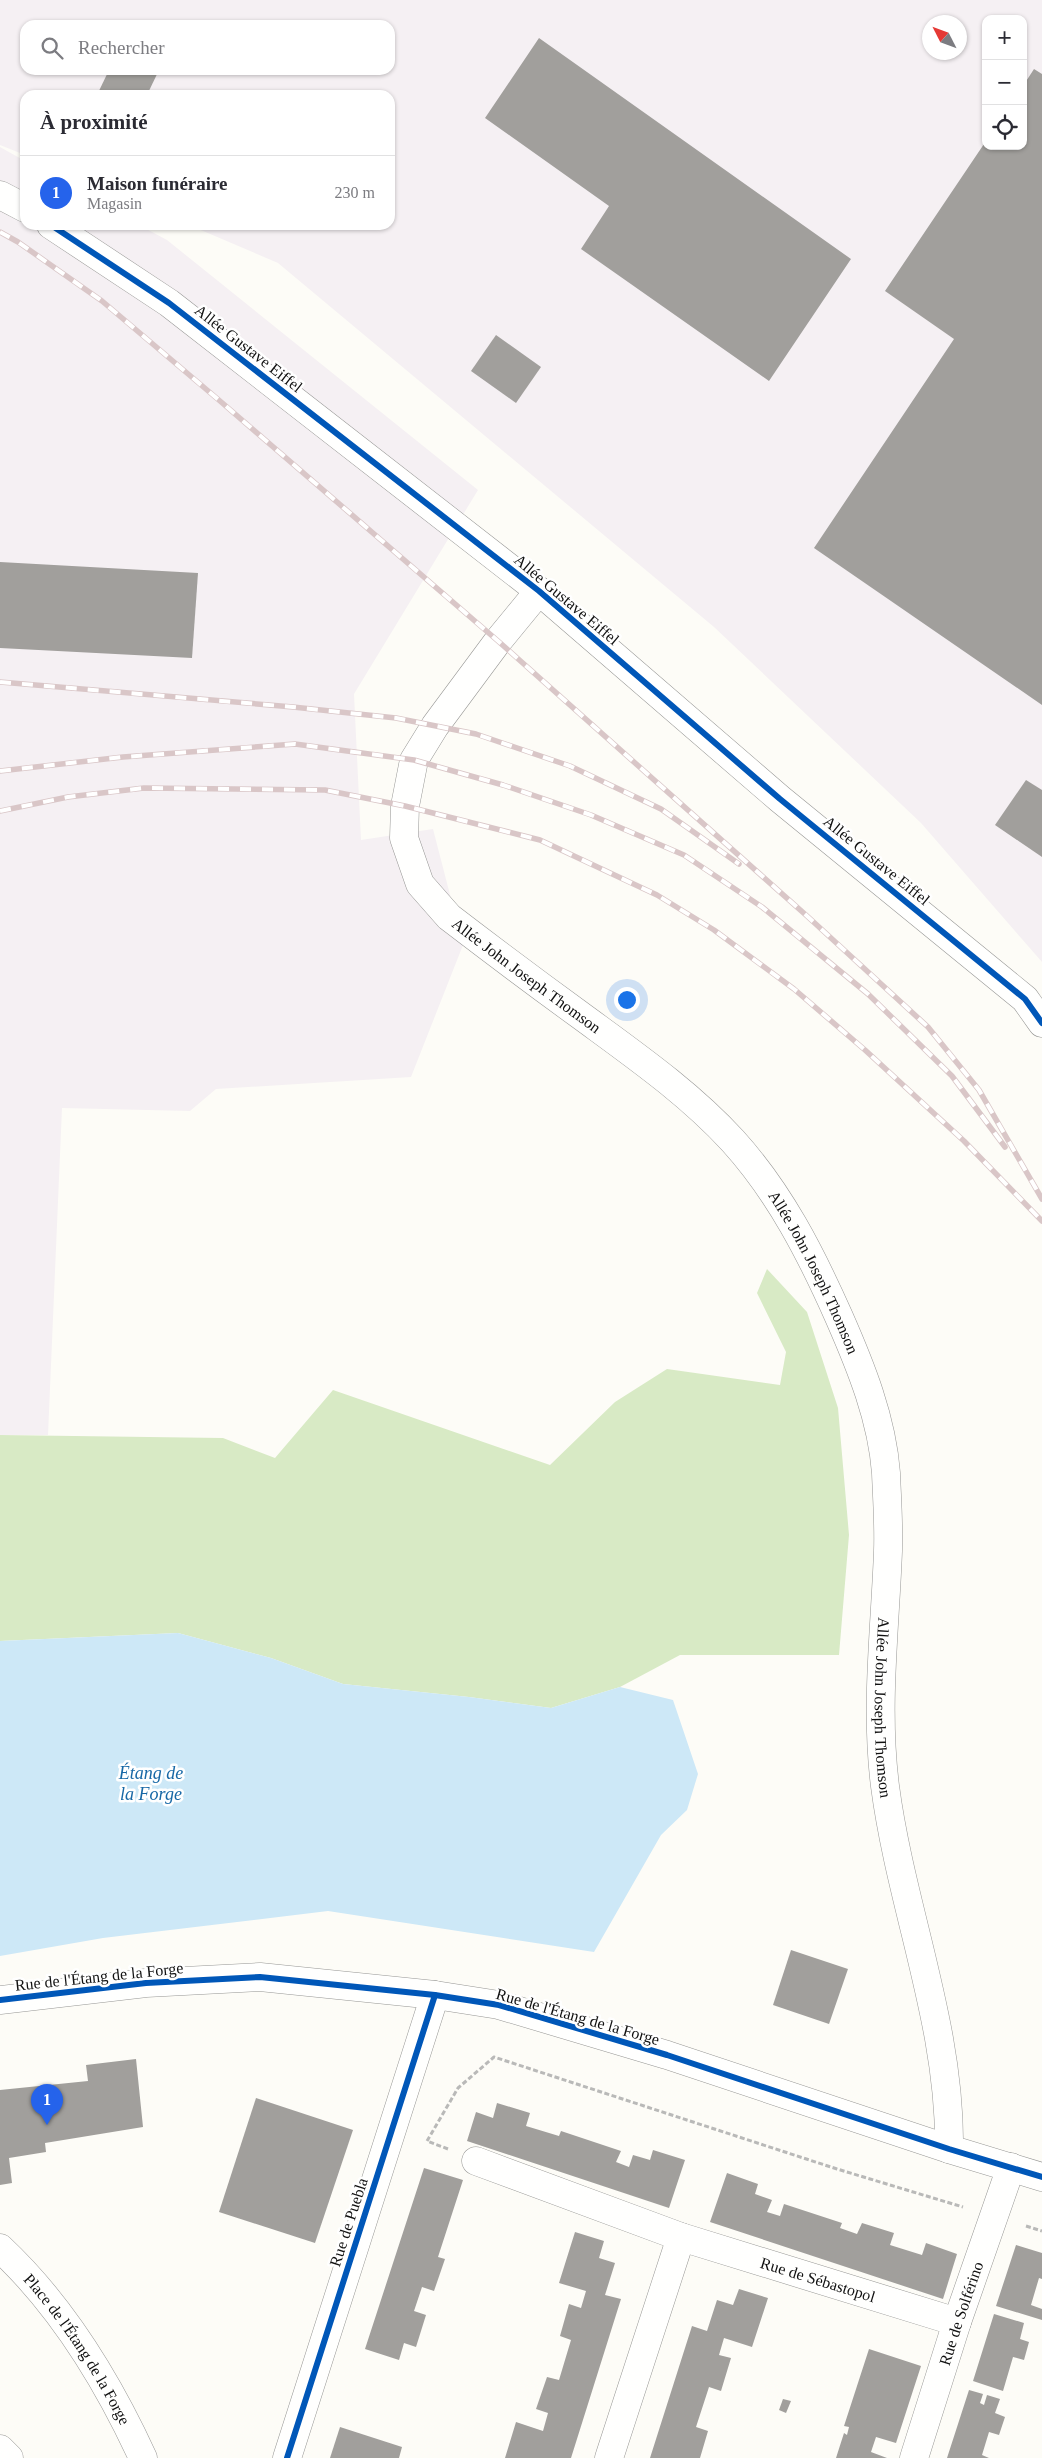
<!DOCTYPE html>
<html lang="fr">
<meta charset="utf-8">
<style>
:root{--surface:#fff;--page:#f2f2f3;--text:#2b2b33;--muted:#7c7c81;--line:#e1e1e2;--accent:#2563eb}
body{margin:0;font-family:Georgia,serif;background:var(--page);color:var(--text)}
.controls{position:absolute;right:15px;top:15px;display:grid;overflow:hidden;border-radius:10px;box-shadow:0 1px 4px #0004}
.controls button{width:45px;height:45px;display:grid;place-items:center;padding:0;border:0;border-bottom:1px solid var(--line);background:var(--surface);color:var(--text);font:25px sans-serif}
.compass{position:absolute;left:922px;top:15px;width:45px;height:45px;border-radius:50%;background:var(--surface);box-shadow:0 1px 4px #0004;rotate:312deg}
.you{position:absolute;left:626px;top:999px;width:18px;height:18px;margin:-12px;border:4px solid #fff;border-radius:50%;background:#1a73e8;box-shadow:0 0 0 8px #1a73e833}
.badge{display:grid;place-items:center;width:32px;height:32px;border-radius:50%;background:var(--accent);color:#fff;font-size:16px;font-weight:700}
.pin{position:absolute;translate:-50% -41px;filter:drop-shadow(0 1px 2px #0008)}
.pin::after{content:'';position:absolute;top:26px;width:18px;height:15px;background:inherit;clip-path:polygon(0 0,100% 0,50% 100%)}
.list{margin:0;padding:0;list-style:none}
h2{display:flex;justify-content:space-between;align-items:center;height:65px;margin:0;padding:0 20px;font-size:21px}
h2 small{font-size:16px;font-weight:400;color:var(--muted)}
.list li{display:grid;grid-template-columns:32px 1fr auto;gap:15px;align-items:center;box-sizing:border-box;height:75px;padding:0 20px;border-top:1px solid var(--line)}
.list b{display:block;font-size:19px;white-space:nowrap}
.list p{margin:0;font-size:16px;white-space:nowrap;color:var(--muted)}
.list em{font-size:16px;font-style:normal;color:var(--muted)}
.icon{flex:none;width:28px;height:28px;fill:none;stroke:currentColor;stroke-width:2;stroke-linecap:round;stroke-linejoin:round}
.map{position:relative;flex:none;width:1042px;height:2458px;overflow:hidden}
.search{position:absolute;background:var(--surface);box-shadow:0 1px 4px #0004;left:20px;top:20px;width:375px;height:55px;display:flex;align-items:center;gap:12px;box-sizing:border-box;padding:0 18px;border-radius:15px;color:var(--muted);font-size:19px}
.panel{position:absolute;background:var(--surface);box-shadow:0 1px 4px #0004;left:20px;top:90px;width:375px;height:140px;border-radius:15px}
.map>svg:first-child{display:block}
</style>
<div class="map">
<svg width="1042" height="2458" viewBox="0 0 1042 2458">
<rect width="100%" height="100%" fill="#fdfcf7"/>
<g fill="#f5f0f3" fill-rule="evenodd">
<path d="M 0,0 L 1042,0 L 1042,962 L 921,823 L 714,627 L 278,263 L 189,225 L 390,225 L 390,95 L 25,95 L 25,155 L 0,145 ZM 986,19 L 1023,19 L 1023,146 L 986,146 ZM 930,22 L 960,22 L 960,52 L 930,52 ZM 25,25 L 390,25 L 390,70 L 25,70 Z"/>
<polygon points="0,147 25,161 25,225 139,225 167,240 478,490 354,694 361,840 433,829 463,945 411,1077 216,1089 190,1111 62,1108 48,1435 0,1435"/>
</g>
<polygon fill="#d8eac5" points="767,1269 807,1312 838,1408 849,1535 839,1655 680,1655 620,1687 551,1708 469,1697 343,1684 271,1658 178,1633 0,1641 0,1435 223,1438 275,1458 333,1390 550,1465 615,1402 667,1369 780,1385 786,1352 757,1293"/>
<polygon fill="#cde8f7" points="178,1633 271,1658 343,1684 469,1697 551,1708 620,1687 673,1700 698,1774 687,1810 661,1835 594,1952 328,1911 103,1938 0,1956 0,1641"/>
<g fill="#a19f9c">
<polygon points="539,38 851,259 769,381 581,249 609,206 485,118"/>
<polygon points="1034,69 1042,74 1042,705 814,548 954,339 885,291 986,141 986,146 1023,146 1023,86"/>
<polygon points="109,70 159,70 147,95 97,95"/>
<polygon points="496,335 541,367 516,403 471,371"/>
<polygon points="0,562 198,573 192,658 0,648"/>
<polygon points="1026,780 1042,790 1042,857 995,825"/>
<polygon points="791,1950 848,1969 829,2024 773,2005"/>
<polygon points="136,2059 143,2127 45,2143 46,2152 9,2158 12,2183 0,2185 0,2090 88,2081 86,2065"/>
<polygon points="256,2098 353,2130 315,2243 219,2212"/>
<polygon points="497,2103 530,2113 526,2126 559,2136 561,2131 621,2151 616,2162 629,2167 633,2155 650,2160 653,2150 685,2160 669,2208 467,2141 476,2112 493,2118"/>
<polygon points="424,2168 463,2180 438,2257 445,2259 434,2291 422,2287 414,2311 426,2315 416,2347 404,2343 399,2360 365,2349"/>
<polygon points="727,2173 758,2184 755,2194 772,2200 767,2212 780,2216 784,2204 842,2223 840,2228 857,2234 862,2223 894,2233 890,2245 922,2255 926,2243 957,2254 943,2299 710,2222"/>
<polygon points="575,2232 604,2241 599,2258 615,2263 605,2295 621,2299 571,2458 505,2458 516,2422 543,2431 548,2413 536,2409 547,2377 559,2380 571,2340 560,2336 569,2304 581,2308 586,2291 559,2283"/>
<polygon points="1016,2245 1042,2253 1042,2279 1039,2278 1031,2305 1042,2309 1042,2320 996,2306"/>
<polygon points="739,2289 768,2298 752,2347 724,2338 719,2355 731,2358 721,2391 709,2387 696,2427 708,2431 700,2458 650,2458 692,2326 707,2331 717,2300 733,2305"/>
<polygon points="994,2314 1024,2323 1020,2339 1029,2342 1024,2360 1013,2357 1003,2391 973,2381"/>
<polygon points="869,2349 921,2366 896,2443 876,2437 871,2452 887,2458 836,2458 844,2433 847,2435 849,2427 844,2426"/>
<polygon points="969,2390 983,2394 980,2403 984,2405 987,2395 1000,2399 995,2413 1005,2417 999,2435 989,2432 982,2455 989,2458 947,2458"/>
<polygon points="783,2399 791,2401 786,2413 779,2410"/>
<polygon points="340,2427 402,2447 399,2458 330,2458"/>
</g>
<g fill="none" stroke-linecap="round" stroke-linejoin="round">
<defs>
<g id="minor">
<polyline points="0,195 25,208"/>
<polyline points="51,225 169,303 539,591 780,799 1025,999 1042,1023"/>
<path id="s1" d="M 539,591 L 498,641 L 435,726 L 414,760 L 405,806 L 404,838 L 420,884 L 449,917 C 492,950 536,983 580,1015 C 633,1054 688,1092 733,1141 C 780,1193 811,1254 839,1317 C 861,1367 882,1419 886,1473 C 887,1499 889,1526 888,1551 C 885,1630 875,1707 885,1786 C 901,1908 951,2025 949,2149"/>
<polyline points="0,2000 146,1983 260,1977 435,1995 499,2005 667,2055 949,2149 1042,2177"/>
<path id="s2" d="M 476,2161 L 681,2237 L 957,2322"/>
<path id="s3" d="M 0,2248 C 62,2306 108,2382 143,2458"/>
<polyline points="0,2449 9,2458"/>
<polyline points="287,2458 435,1995"/>
<polyline points="609,2458 681,2237"/>
<path id="s4" d="M 914,2458 L 957,2322 L 1011,2167"/>
</g>
</defs>
<use href="#minor" stroke="#979795" stroke-width="29"/>
<g stroke="#b9b9b8" stroke-width="3" stroke-dasharray="5 2.5" stroke-linecap="butt">
<polyline points="448,2149 427,2141 458,2088 494,2057 837,2169 963,2207"/>
<polyline points="1026,2226 1042,2231"/>
</g>
<use href="#minor" stroke="#fffffe" stroke-width="28"/>
<defs>
<g id="rail">
<polyline points="0,232 18,242 102,301 220,401 498,641 807,916 928,1027 979,1090 1042,1199"/>
<polyline points="0,682 293,707 396,718 476,734 570,766 661,809 739,864"/>
<polyline points="0,771 123,757 295,744 414,760 503,785 591,815 684,855 762,907 868,994 952,1076 1005,1147"/>
<polyline points="0,811 68,797 144,788 325,790 405,806 540,840 657,895 714,930 794,989 865,1050 964,1141 1042,1221"/>
</g>
</defs>
<use href="#rail" stroke="#d9c6c7" stroke-width="5.5"/>
<use href="#rail" stroke="#fff" stroke-width="4" stroke-dasharray="11" stroke-linecap="butt"/>
<defs>
<g id="cycleway">
<polyline points="51,225 169,303 539,591 780,799 1025,999 1042,1023"/>
<polyline points="0,2000 146,1983 260,1977 435,1995 499,2005 667,2055 949,2149 1042,2177"/>
<polyline points="287,2458 435,1995"/>
</g>
</defs>
<use href="#cycleway" stroke="#fff" stroke-width="9"/>
<use href="#cycleway" stroke="#0057b8" stroke-width="6"/>
</g>
<g text-anchor="middle" stroke-width="5" stroke-linejoin="round" paint-order="stroke">
<g font-size="16" fill="#111" stroke="#fff">
<text transform="translate(249 348) rotate(38)" y="6">Allée Gustave Eiffel</text>
<text transform="translate(567 599) rotate(40)" y="6">Allée Gustave Eiffel</text>
<text transform="translate(877 860) rotate(39)" y="6">Allée Gustave Eiffel</text>
<text dy="6" stroke="none"><textPath href="#s1" startOffset="479">Allée John Joseph Thomson</textPath></text>
<text dy="6" stroke="none"><textPath href="#s1" startOffset="899">Allée John Joseph Thomson</textPath></text>
<text dy="6" stroke="none"><textPath href="#s1" startOffset="1349">Allée John Joseph Thomson</textPath></text>
<text transform="translate(99 1976) rotate(-6)" y="6">Rue de l'Étang de la Forge</text>
<text transform="translate(578 2016) rotate(16)" y="6">Rue de l'Étang de la Forge</text>
<text transform="translate(348 2222) rotate(-72)" y="6">Rue de Puebla</text>
<text dy="6" stroke="none"><textPath href="#s2" startOffset="362">Rue de Sébastopol</textPath></text>
<text dy="6" stroke="none"><textPath href="#s4" startOffset="152">Rue de Solférino</textPath></text>
<text dy="6" stroke="none"><textPath href="#s3" startOffset="128">Place de l'Étang de la Forge</textPath></text>
</g>
<g font-size="18" font-style="italic" fill="#1768a6" stroke="#fff">
<text x="151" y="1779">Étang de<tspan x="151" dy="21">la Forge</tspan></text>
</g>
</g>
</svg>
<div class="controls">
<button>+</button>
<button>−</button>
<button><svg class="icon" aria-label="locate" viewBox="0 0 24 24"><circle cx="12" cy="12" r="6"/><path d="M12 2v4M12 18v4M2 12h4M18 12h4"/></svg></button>
</div>
<svg class="compass" viewBox="-18 -18 36 36"><path d="M0-13l5 13h-10z" fill="#e53935"/><path d="M0 13l5-13h-10z" fill="#7c7c81"/></svg>
<div class="you"></div>
<div class="pin badge" style="left:47px;top:2125px">1</div>
<div class="search"><svg class="icon" aria-label="search" viewBox="0 0 24 24"><circle cx="10" cy="10" r="6"/><path d="M15 15l6 6"/></svg>Rechercher</div>
<section class="panel">
<h2>À proximité<small></small></h2>
<ul class="list">
<li><span class="badge">1</span><div><b>Maison funéraire</b><p>Magasin</p></div><em>230 m</em></li>
</ul>
</section>
</div>
